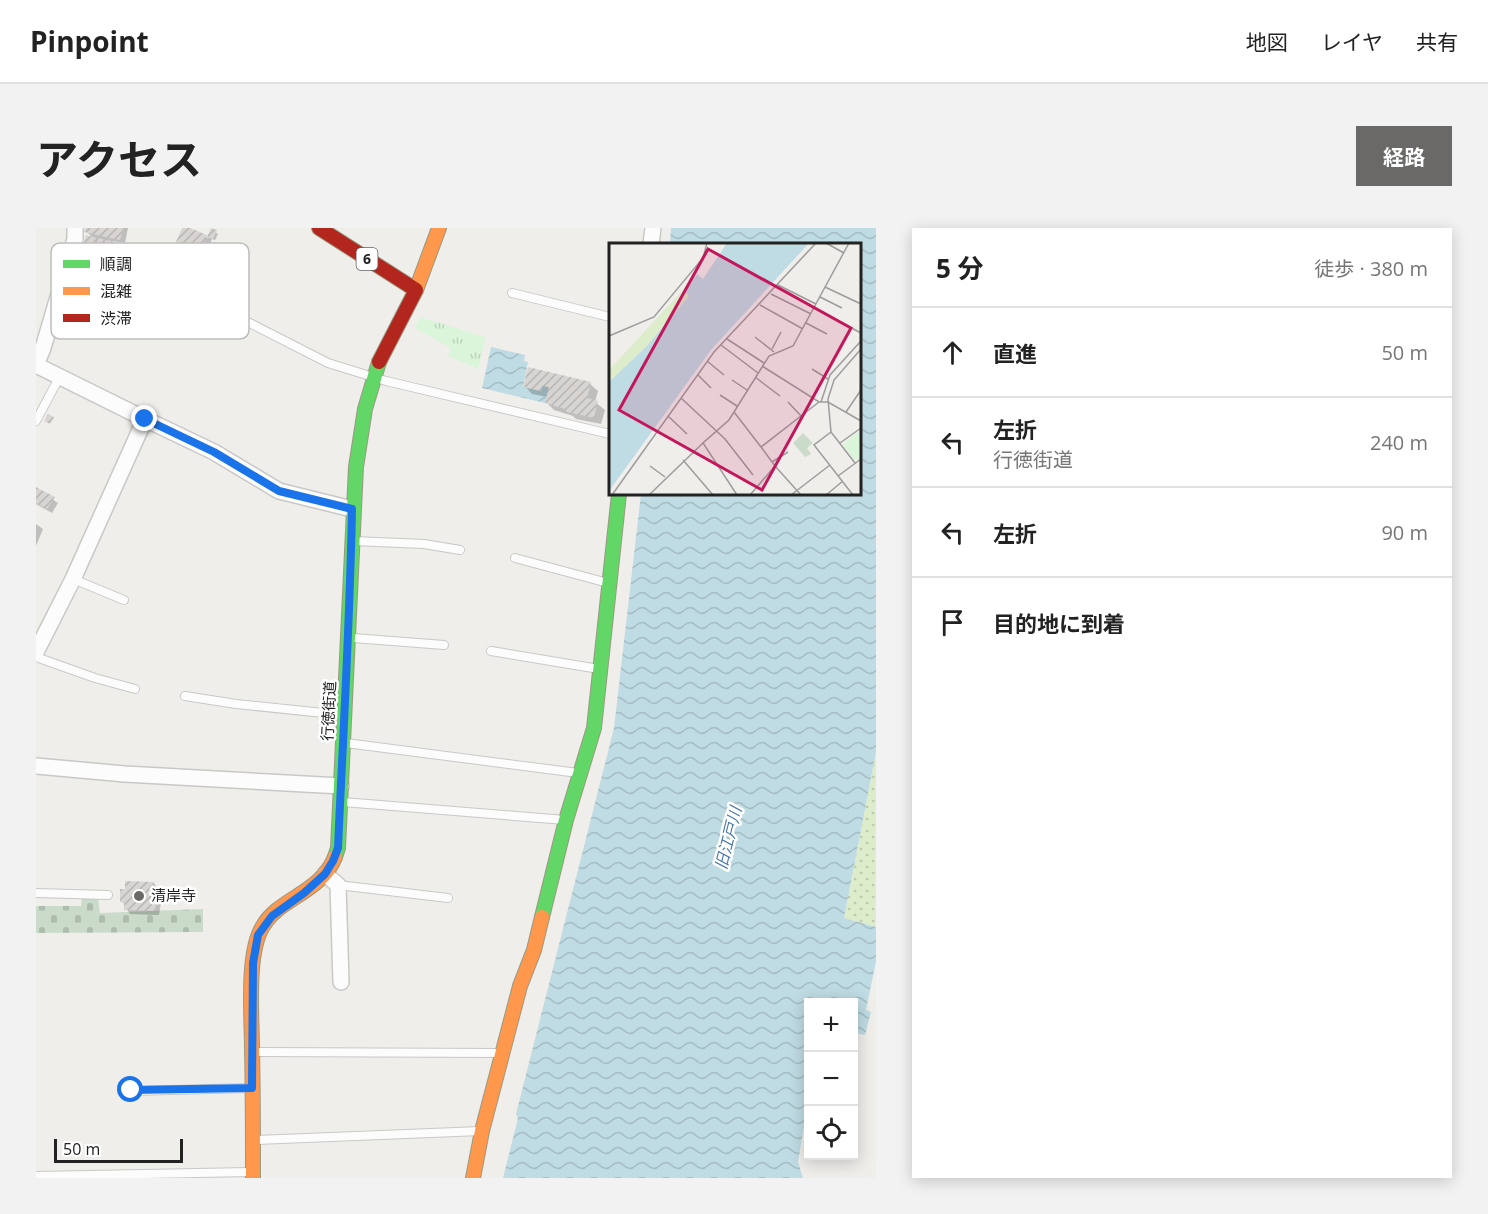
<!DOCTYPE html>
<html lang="ja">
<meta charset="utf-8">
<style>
:root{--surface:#fff;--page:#f2f2f2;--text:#222;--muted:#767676;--line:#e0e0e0;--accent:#6a6968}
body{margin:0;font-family:"Open Sans","Noto Sans JP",sans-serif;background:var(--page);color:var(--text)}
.controls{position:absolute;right:18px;bottom:18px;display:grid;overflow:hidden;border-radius:0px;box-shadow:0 3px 15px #0003}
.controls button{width:54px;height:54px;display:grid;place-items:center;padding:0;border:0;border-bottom:2px solid var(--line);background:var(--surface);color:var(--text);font:30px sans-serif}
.scale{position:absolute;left:18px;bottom:15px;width:129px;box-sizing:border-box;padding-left:6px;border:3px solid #222;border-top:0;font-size:16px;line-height:21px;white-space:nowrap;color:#222;-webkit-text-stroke:4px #fff;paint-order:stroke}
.stop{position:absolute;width:18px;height:18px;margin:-14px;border:4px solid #1a73e8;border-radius:50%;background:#fff}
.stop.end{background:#1a73e8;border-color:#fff;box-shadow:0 2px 6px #0008}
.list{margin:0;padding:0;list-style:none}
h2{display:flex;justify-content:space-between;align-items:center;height:78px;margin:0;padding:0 24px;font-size:26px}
h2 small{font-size:20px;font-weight:400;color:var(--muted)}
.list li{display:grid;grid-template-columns:39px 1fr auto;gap:18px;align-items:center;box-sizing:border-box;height:90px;padding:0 24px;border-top:2px solid var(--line)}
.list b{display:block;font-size:22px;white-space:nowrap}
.list p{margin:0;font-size:20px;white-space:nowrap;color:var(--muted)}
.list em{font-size:20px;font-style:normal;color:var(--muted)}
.icon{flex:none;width:33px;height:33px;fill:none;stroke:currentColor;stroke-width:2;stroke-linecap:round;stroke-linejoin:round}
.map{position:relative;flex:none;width:840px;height:950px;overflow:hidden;border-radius:0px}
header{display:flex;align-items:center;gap:36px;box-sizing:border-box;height:84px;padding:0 30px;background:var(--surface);border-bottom:2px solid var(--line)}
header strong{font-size:28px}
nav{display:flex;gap:33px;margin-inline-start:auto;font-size:21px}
.intro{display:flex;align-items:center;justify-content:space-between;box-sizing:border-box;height:144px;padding:0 36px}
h1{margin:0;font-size:42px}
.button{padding:15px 27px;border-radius:0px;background:var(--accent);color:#fff;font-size:21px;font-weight:700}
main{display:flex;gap:36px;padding:0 36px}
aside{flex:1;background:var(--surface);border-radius:0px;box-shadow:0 3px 15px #0003}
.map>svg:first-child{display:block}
</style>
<header>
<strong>Pinpoint</strong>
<nav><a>地図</a><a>レイヤ</a><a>共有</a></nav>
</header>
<div class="intro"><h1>アクセス</h1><a class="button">経路</a></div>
<main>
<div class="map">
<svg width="840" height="950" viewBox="0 0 840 950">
<defs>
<pattern id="grass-dots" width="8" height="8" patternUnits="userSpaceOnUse" patternTransform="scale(1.5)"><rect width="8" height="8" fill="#ddeccb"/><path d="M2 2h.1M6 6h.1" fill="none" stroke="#bdcaae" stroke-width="1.8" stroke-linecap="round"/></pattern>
<pattern id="cemetery-stones" width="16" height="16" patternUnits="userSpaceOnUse" patternTransform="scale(1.5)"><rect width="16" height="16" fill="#cadbca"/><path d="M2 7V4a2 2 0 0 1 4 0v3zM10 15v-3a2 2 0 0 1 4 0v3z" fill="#adbcad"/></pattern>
<pattern id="park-tufts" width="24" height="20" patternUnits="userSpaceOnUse" patternTransform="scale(1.5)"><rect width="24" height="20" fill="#daf5da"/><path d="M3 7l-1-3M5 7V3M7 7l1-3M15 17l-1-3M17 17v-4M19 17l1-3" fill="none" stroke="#bbd2bb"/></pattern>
<pattern id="water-waves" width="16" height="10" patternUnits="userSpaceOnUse" patternTransform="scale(1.5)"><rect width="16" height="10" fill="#bfdbe3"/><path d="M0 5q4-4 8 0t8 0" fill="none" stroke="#a4bcc2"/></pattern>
<pattern id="building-hatch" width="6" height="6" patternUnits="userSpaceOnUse" patternTransform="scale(1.5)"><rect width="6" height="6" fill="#d7d4d2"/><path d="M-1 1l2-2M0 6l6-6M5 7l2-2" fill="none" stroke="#b8b6b4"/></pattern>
</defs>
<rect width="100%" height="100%" fill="#f0eeeb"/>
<polygon fill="url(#grass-dots)" points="840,524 840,699 808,690"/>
<polygon fill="url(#cemetery-stones)" points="46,669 62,670 64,685 167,681 167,704 0,705 0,678 45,678"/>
<polygon fill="url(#park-tufts)" points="384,89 450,109 442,141 412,128 415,120 379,100"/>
<g fill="url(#water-waves)">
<polygon points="635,0 840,0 840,524 808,690 840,699 840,733 830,782 835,784 829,807 818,805 818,774 772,774 772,873 762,934 767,950 467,950 482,890 480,886 578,500 605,266 824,266 824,16 634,16"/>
<polygon points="455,119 489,127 488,133 492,134 487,159 505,163 506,158 513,159 509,175 446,160"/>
</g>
<g fill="#0003">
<polygon points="51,0 92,0 89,15 76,13 83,20 79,37 74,35 73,40 59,37 55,32 59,29 61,21 48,17 57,10 50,3"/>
<polygon points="147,0 172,10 176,2 182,6 179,12 176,11 169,28 169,35 162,34 161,30 152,26 147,21 148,19 142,13"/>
<polygon points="554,156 562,163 559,174 569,182 565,196 540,191 537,188 518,182 511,175 512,169 496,166 489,158"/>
<polygon points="0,260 22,275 16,285 0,276"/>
<polygon points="0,296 7,301 0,318"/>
<polygon points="118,655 126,668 123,687 94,686 86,673"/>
</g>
<g fill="url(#building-hatch)">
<polygon points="49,0 87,0 84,12 48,4"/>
<polygon points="146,0 154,0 171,7 165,22 159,20 156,26 146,22 148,17 140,14"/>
<polygon points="175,0 181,2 177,11 171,9"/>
<polygon points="50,7 61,10 58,20 47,17"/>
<polygon points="62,10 79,14 75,33 69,31 68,37 53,33 55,26 58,27"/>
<polygon points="492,139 555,154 551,170 562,173 558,190 531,184 529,181 509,175 513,159 506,158 505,163 487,159"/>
<polygon points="12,186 18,189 14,196 8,193"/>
<polygon points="0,259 19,269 11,281 0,275"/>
<polygon points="89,653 118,654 118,662 122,662 119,683 88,682 88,674 84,674 84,661 89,661"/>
</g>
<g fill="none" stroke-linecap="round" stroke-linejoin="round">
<defs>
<g id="lane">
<polyline points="73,45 161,68 292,135 350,153 574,206"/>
<polyline points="476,65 574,89"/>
<polyline points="0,193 24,148"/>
<polyline points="317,313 388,316 424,322"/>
<polyline points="479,330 572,355"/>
<polyline points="37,351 88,372"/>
<polyline points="317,410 408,417"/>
<polyline points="455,423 563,441"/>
<polyline points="0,429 59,450 99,461"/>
<polyline points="149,468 200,476 307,487"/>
<polyline points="310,515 542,545"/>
<polyline points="307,574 529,592"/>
<polyline points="302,657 412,670"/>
<polyline points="0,665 72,667"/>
<polyline points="219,824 465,825"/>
<polyline points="95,863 215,860"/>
<polyline points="220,912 445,903"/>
<polyline points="0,948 215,944"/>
</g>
<g id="street">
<polyline points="615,16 617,0"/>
<polyline points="109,191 178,224 243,263 316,281"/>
<polyline points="0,424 37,351 109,191 0,137 7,120 39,11 39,0"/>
<polyline points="0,538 89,546 305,558"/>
<polyline points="289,646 302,657 305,754"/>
</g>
<g id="fast">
<polyline points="299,629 302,620 320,239 329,181 343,134"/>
<polyline points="506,689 530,592 558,500 583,266"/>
</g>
<g id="slow">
<polyline points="380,62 403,0"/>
<path d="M 217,950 C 217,907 217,864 216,821 C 216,789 210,725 227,698 C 243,670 285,665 299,629"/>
<polyline points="437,950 446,903 484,758 498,722 506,689"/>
</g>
<polyline id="jam" points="283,0 380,62 343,134"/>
</defs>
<use href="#lane" stroke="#c9c8c7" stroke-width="10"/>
<use href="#street" stroke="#c9c8c7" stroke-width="18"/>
<use href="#fast" stroke="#999a82" stroke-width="16"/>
<use href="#slow" stroke="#999a82" stroke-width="16"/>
<use href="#jam" stroke="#999a82" stroke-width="16"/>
<use href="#lane" stroke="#fdfcfc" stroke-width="8"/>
<use href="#street" stroke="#fdfcfc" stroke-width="15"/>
<use href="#fast" stroke="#63d668" stroke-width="14"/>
<use href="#slow" stroke="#ff974d" stroke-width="14"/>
<use href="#jam" stroke="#b3261e" stroke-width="14"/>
</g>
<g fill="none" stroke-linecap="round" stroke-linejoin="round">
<path stroke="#1a73e8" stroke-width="8" d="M 95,862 L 216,860 L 217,735 L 222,707 L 236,688 L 268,665 L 289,646 L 297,633 L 302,620 C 307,507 314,394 316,281 L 243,263 L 178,224 L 109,191"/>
</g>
<circle fill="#6a6968" stroke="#fff" stroke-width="2" cx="103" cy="668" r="6"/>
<g text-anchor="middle" stroke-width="5" stroke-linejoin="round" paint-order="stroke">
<rect fill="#fff" stroke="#646464" stroke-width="1.5" x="320.5" y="20" width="21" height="22" rx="4.5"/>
<g font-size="14" font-weight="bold" fill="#222">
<text x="331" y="36">6</text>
</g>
<g font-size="15" fill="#222" stroke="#fff">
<text transform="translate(293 483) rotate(-87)" y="5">行徳街道</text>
</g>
<g font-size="15" fill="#222" stroke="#fff" text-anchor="start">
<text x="115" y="673">清岸寺</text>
</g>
<g font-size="16" font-style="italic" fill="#4a7aab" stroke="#fff">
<text transform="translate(692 610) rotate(-76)" y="6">旧江戸川</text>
</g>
</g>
<g transform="translate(573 15)">
<rect width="252" height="252" fill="#f0eeeb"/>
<path d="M 74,47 L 80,53 L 37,104 L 0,139 L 0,127 Z" fill="#ddeccb"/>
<path d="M 194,190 L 204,200 L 198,205 L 202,211 L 196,214 L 184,200 Z" fill="#cadbca"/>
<path d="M 252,186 L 252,214 L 246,217 L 234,202 Z" fill="#daf5da"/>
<path d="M 118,0 L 200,0 L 102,107 L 0,248 L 0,139 L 37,104 L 80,53 L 74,47 L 88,31 L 94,36 Z" fill="#bfdbe3"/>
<path fill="none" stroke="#9e9c9b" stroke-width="1.5" d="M 217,0 L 235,10M 169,42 L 207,61M 216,44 L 252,61M 162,51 L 202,71M 211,54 L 233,65M 151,62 L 194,86M 205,65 L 252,90M 197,80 L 218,91M 0,93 L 45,74 L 94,15 L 98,0M 146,94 L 165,109M 118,96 L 155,120M 112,102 L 149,130M 163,106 L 172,89M 98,118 L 115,132M 153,123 L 210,159 L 219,159 L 252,178M 203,126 L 219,136M 89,132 L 102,145M 146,134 L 171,153M 123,137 L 138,147M 111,152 L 128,163M 72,155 L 116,196 L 144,232M 179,159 L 193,174M 212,159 L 221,132 L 252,98M 125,169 L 152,204M 237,169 L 252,147M 59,173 L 78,191M 222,189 L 246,220M 231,200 L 252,185M 74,217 L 104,252M 163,219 L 179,209M 41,223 L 56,234M 166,223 L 192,252M 229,233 L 252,216M 3,252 L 105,109 L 207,0M 40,252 L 94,200M 128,252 L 94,200 L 120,177 L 160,113 L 184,103 L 240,0M 141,252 L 166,223 L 152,204 L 210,159M 182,252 L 221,222M 217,252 L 234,238M 244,252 L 205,202 L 222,189 L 219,156 L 225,137 L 252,106"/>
<path fill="#c2185b" fill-opacity="0.15" stroke="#c2185b" stroke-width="3" d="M 99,6 L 242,85 L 153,247 L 10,167 Z"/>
<rect width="252" height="252" fill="none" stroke="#222" stroke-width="3"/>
</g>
<rect x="15" y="15" width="198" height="96" rx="9" fill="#fff" stroke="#bdbdbd" stroke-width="1.5"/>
<rect x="27" y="32" width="27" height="8" fill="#63d668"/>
<rect x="27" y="59" width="27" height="8" fill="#ff974d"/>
<rect x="27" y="86" width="27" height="8" fill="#b3261e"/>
<g font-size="16" fill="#222">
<text x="64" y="42">順調</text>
<text x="64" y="69">混雑</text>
<text x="64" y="96">渋滞</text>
</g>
</svg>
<div class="controls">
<button>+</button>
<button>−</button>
<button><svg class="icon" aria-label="locate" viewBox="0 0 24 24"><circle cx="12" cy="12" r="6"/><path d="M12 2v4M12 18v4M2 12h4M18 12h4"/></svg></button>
</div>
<div class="scale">50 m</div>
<div class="stop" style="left:95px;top:862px"></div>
<div class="stop end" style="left:109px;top:191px"></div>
</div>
<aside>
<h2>5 分<small>徒歩 · 380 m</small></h2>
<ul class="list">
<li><svg class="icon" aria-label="ahead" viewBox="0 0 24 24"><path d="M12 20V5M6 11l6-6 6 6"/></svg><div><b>直進</b></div><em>50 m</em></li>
<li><svg class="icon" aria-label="left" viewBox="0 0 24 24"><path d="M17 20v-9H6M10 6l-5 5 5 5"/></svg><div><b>左折</b><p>行徳街道</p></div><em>240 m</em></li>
<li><svg class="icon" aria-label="left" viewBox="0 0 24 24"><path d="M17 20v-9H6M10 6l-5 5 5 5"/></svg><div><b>左折</b></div><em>90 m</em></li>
<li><svg class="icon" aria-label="arrive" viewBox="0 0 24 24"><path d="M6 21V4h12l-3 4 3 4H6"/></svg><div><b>目的地に到着</b></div></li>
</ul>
</aside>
</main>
